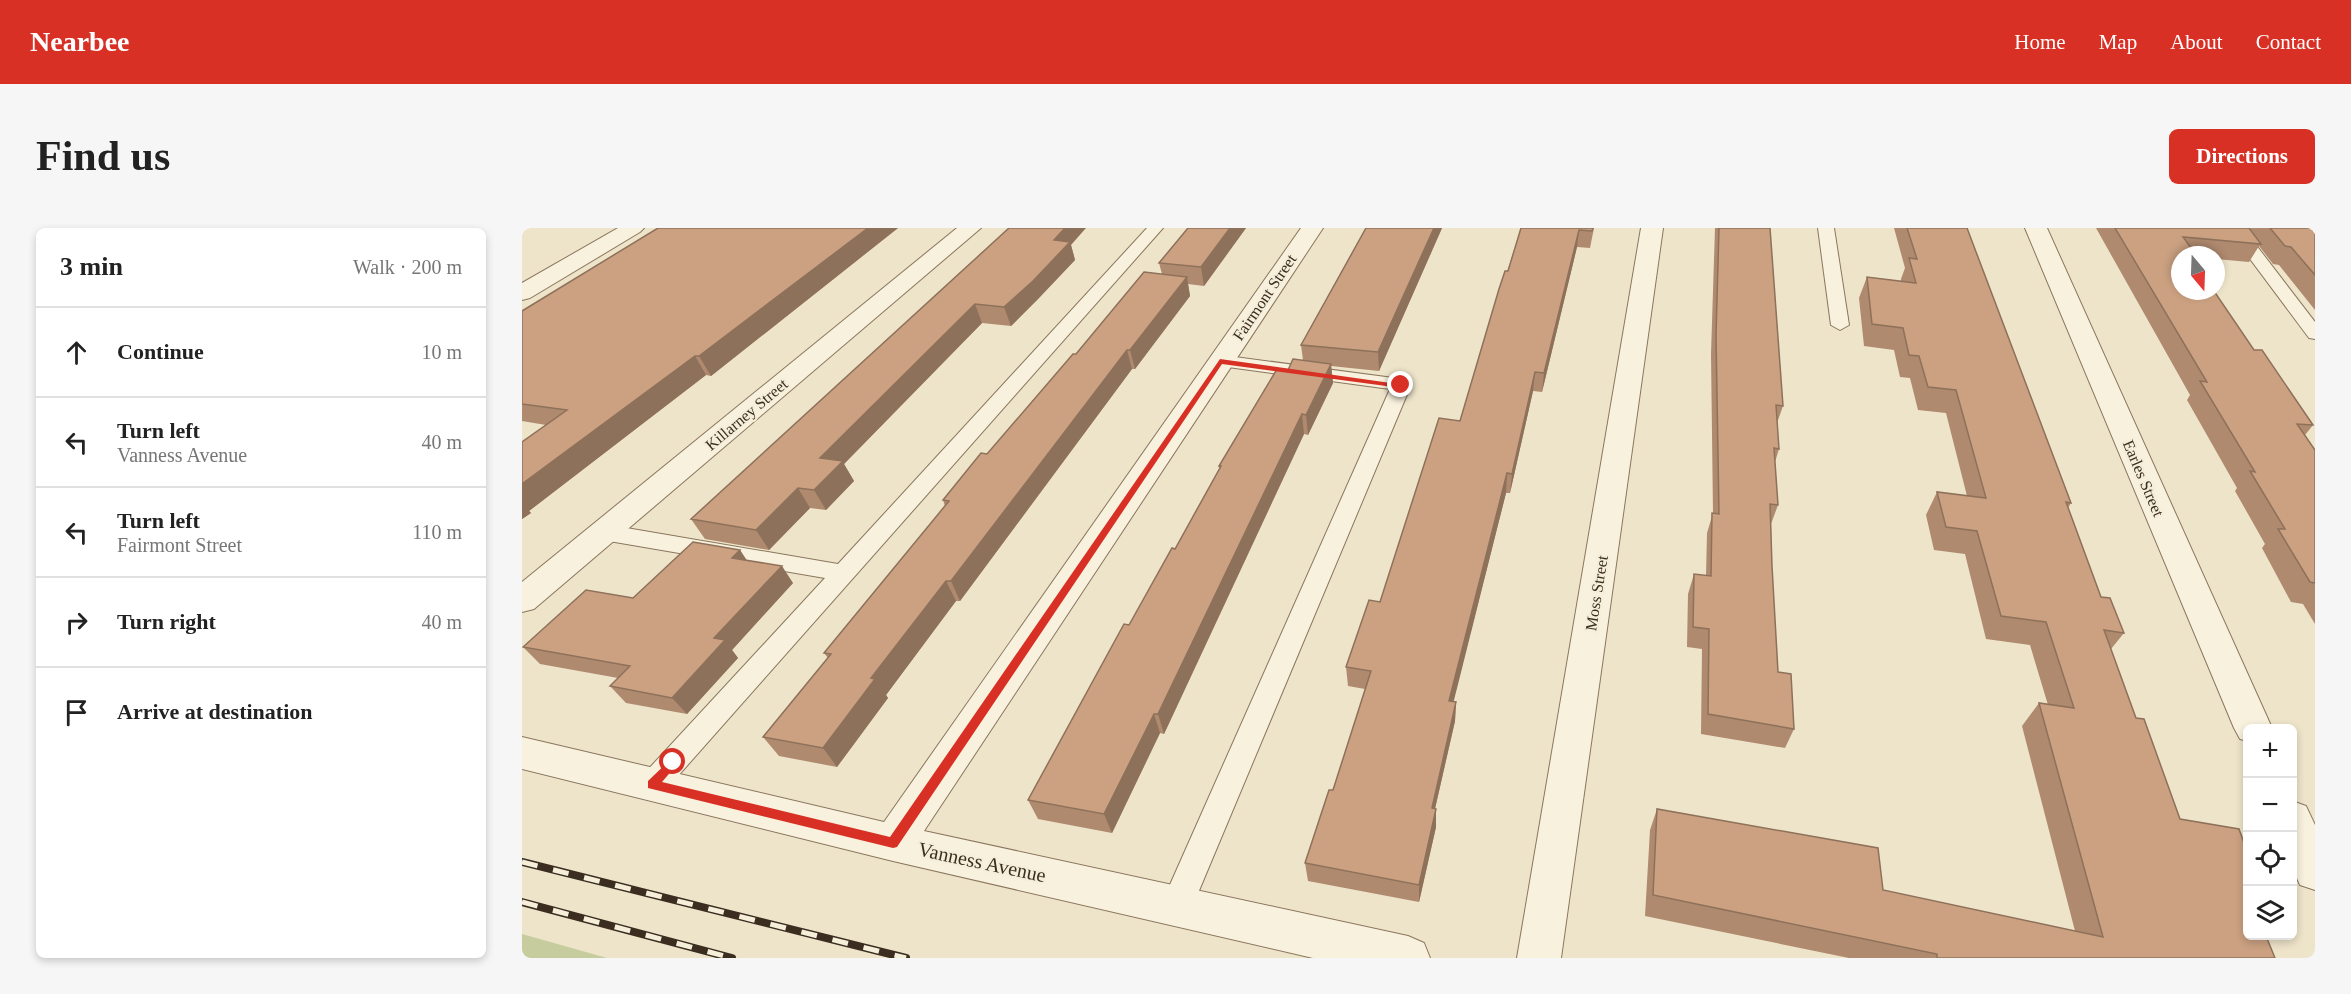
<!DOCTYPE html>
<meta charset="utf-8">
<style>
:root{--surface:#fff;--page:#f6f6f6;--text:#222;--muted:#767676;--line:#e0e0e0;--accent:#d93025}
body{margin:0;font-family:"Times New Roman",serif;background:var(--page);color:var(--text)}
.controls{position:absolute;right:18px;bottom:18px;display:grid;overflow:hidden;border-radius:9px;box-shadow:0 3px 9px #0003}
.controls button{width:54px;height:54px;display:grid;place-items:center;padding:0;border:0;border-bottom:2px solid var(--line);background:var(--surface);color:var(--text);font:30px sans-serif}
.compass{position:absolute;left:1649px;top:18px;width:54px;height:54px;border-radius:50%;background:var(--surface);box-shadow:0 3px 9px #0003;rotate:161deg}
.stop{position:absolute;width:18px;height:18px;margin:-14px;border:4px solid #d93025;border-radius:50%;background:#fff}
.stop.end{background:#d93025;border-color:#fff;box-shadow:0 2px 6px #0008}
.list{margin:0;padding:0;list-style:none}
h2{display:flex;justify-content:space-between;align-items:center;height:78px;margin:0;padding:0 24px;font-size:26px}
h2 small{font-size:20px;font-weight:400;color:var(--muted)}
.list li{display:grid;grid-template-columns:39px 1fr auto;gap:18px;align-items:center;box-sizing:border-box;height:90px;padding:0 24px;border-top:2px solid var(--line)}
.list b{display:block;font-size:22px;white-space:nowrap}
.list p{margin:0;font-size:20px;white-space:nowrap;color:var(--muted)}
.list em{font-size:20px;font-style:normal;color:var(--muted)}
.icon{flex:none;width:33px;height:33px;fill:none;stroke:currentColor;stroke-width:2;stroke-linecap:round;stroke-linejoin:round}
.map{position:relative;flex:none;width:1793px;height:730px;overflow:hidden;border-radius:9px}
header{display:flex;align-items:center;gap:36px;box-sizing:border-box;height:84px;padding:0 30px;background:var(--accent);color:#fff}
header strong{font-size:28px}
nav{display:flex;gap:33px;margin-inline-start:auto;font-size:21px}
.intro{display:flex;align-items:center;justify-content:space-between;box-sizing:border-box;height:144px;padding:0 36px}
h1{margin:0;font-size:42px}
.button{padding:15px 27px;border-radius:9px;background:var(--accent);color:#fff;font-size:21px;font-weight:700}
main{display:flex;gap:36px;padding:0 36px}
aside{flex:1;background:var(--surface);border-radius:9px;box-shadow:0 3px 9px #0003}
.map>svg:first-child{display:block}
</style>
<header>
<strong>Nearbee</strong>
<nav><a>Home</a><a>Map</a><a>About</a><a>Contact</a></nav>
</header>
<div class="intro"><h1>Find us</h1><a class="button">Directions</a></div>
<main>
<aside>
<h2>3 min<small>Walk · 200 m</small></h2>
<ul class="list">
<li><svg class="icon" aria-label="ahead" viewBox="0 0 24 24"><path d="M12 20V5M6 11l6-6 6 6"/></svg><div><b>Continue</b></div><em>10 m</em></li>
<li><svg class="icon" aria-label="left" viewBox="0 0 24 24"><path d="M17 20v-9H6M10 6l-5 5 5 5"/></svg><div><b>Turn left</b><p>Vanness Avenue</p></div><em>40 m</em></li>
<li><svg class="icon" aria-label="left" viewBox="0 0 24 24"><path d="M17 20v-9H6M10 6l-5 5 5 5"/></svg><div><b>Turn left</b><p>Fairmont Street</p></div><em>110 m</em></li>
<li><svg class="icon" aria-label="right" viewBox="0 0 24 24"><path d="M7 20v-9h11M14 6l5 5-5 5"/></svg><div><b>Turn right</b></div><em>40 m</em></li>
<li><svg class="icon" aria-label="arrive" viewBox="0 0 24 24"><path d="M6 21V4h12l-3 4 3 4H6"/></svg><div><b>Arrive at destination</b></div></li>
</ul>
</aside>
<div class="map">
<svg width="1793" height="730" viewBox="0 0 1793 730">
<rect width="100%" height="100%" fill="#eee4ca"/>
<polygon fill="#c6cc9d" points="0,706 85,730 0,730"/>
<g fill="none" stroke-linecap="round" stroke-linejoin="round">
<defs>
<g id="service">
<polygon points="625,0 641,0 140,566 130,569 120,566 116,557 120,548 303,350 81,312 73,309 70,304 73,299 81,296 316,336"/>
<polygon points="1296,0 1312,0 1327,97 1318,102 1309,97"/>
<polygon points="1705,0 1721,0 1793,94 1793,111 1787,110"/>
<polygon points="698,127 879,151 889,157 671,677 666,687 655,692 644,687 639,677 868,161 691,137 689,133"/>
</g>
<g id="minor">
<polygon points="96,0 122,0 118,4 8,70 0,72 0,55"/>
<polygon points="435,0 459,0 12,381 0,384 0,354"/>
<polygon points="779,0 801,0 402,603 886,708 902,715 908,730 791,730 371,633 0,541 0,509 362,594"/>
<polygon points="1119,0 1141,0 1039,730 995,730"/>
</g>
<g id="tertiary">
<polygon points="1503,0 1525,0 1750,500 1726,500 1726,513 1718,511 1712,500"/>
<polygon points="1770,573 1784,578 1793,597 1793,662 1778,657 1770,639"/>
</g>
</defs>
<use href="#service" stroke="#8a765e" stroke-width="2"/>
<use href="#minor" stroke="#8a765e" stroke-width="2"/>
<use href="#tertiary" stroke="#8a765e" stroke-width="2"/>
<use href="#service" fill="#f8f1dd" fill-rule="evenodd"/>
<use href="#minor" fill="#f8f1dd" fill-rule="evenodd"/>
<use href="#tertiary" fill="#f8f1dd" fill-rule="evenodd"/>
<defs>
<g id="rail">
<polyline points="0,634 384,730"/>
<polyline points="0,674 210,730"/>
</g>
</defs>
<use href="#rail" stroke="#3b2e21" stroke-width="8"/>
<use href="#rail" stroke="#f5eed9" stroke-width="5" stroke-dasharray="16" stroke-linecap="butt"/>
</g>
<g fill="#af8a6f">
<polygon points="136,0 376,0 189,148 184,147 7,283 9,285 0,291 0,214 24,197 0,193 0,83"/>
<polygon points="487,0 549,17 553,32 516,71 489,98 460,95 322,236 332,253 304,282 288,280 247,322 183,311 169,291"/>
<polygon points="666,0 724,0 682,58 666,56 668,68 613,141 610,141 438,373 434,373 364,467 366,470 315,539 257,528 241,509 306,430 302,425 423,278 421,272 465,226 554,126 640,46 637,35"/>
<polygon points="844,0 920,0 857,143 809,138 811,155 786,207 782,206 642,506 638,505 590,605 516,591 506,572 607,397 653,321 697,241 697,238 766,142 781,132 779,117"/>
<polygon points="999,0 1072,0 1068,20 1055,19 1020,164 1011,163 988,265 984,265 931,474 934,474 933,493 913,581 914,581 914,599 897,674 786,653 783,635 811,562 843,461 826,458 824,439 858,374 938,193"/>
<polygon points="1193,0 1248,0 1261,178 1255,195 1257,221 1253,234 1256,277 1249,296 1250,338 1256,444 1272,501 1263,520 1179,506 1180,421 1165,419 1166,366 1172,346 1184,348 1185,305 1191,285 1189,126"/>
<polygon points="1372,0 1445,0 1549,275 1546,280 1579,369 1602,405 1589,421 1614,490 1658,591 1725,708 1753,730 1327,730 1123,688 1128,602 1135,581 1361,662 1553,703 1500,498 1517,475 1526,477 1508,417 1464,411 1443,326 1412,322 1404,287 1415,264 1445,268 1424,185 1396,182 1388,150 1378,149 1372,122 1342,118 1337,70 1345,49 1379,53 1379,51 1383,40"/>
<polygon points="1574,0 1793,0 1793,82 1757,37 1751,36 1737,18 1727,34 1694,31 1694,27 1658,27 1791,197 1783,207 1793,222 1793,396 1781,376 1769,374 1740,320 1743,316 1713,263 1715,260 1665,172 1668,167"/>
<polygon points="218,322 224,332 271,355 210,422 216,430 165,486 104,475 88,458 96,450 18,436 1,419"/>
</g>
<g fill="#8e715a">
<polygon points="346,0 376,0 189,148 177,128"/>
<polygon points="543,0 564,0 549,17 553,32 516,71 489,98 482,79 532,12"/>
<polygon points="708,0 724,0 682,58 679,39"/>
<polygon points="912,0 920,0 857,143 856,124"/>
<polygon points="1057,2 1055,19 1020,164 1022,145"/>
<polygon points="665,49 668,68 613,141 608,122"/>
<polygon points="453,76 460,95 322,236 332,253 304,282 292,262 298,230"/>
<polygon points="605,122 610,141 438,373 429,353"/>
<polygon points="173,128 184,147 7,283 9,285 0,291 0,256"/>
<polygon points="809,136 811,155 786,207 784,187"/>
<polygon points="1013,144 1011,163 988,265 990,246"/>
<polygon points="780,186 782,206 642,506 636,486"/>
<polygon points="985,245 984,265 927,492 927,473"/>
<polygon points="276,260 288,280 247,322 234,302"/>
<polygon points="218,322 230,340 210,330"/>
<polygon points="260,338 271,355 210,422 216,430 165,486 150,470 192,410"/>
<polygon points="424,353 434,373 364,467 366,470 315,539 301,520 349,450"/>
<polygon points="934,474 933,493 909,598 910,580"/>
<polygon points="632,486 638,505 590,605 582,586"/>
<polygon points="914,581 914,599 897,674 897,657"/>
</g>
<g fill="#cba181" stroke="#8e715a" stroke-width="1.5">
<polygon points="136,0 346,0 177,128 173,128 0,256 0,214 45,182 0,176 0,83"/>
<polygon points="487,0 543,0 532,12 548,14 511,53 482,79 453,76 298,230 321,233 292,262 276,260 234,302 169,291"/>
<polygon points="666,0 708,0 679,39 637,35"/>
<polygon points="844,0 912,0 856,124 779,117"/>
<polygon points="999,0 1071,0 1070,3 1057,2 1022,145 1013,144 990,246 985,245 927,473 934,474 910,580 914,581 897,657 783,635 807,562 811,562 849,443 824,439 847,372 858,374 917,190 938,193 977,61 983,43 986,43"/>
<polygon points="1197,0 1248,0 1261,178 1254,177 1257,221 1252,220 1256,277 1248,276 1250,338 1256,444 1269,446 1272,501 1186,486 1187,401 1171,399 1172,346 1189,348 1190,285 1197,286 1194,107"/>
<polygon points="1385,0 1445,0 1549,275 1544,274 1579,369 1588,370 1602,405 1582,402 1614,490 1622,491 1658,591 1717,601 1725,623 1725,708 1744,708 1753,730 1415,730 1415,726 1131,667 1135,581 1356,620 1361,662 1581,709 1517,475 1552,480 1524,394 1479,388 1455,303 1424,299 1415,264 1464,270 1434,162 1406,159 1397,128 1387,127 1381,100 1350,96 1345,49 1394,55 1387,30 1395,31"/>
<polygon points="1593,0 1727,0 1739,16 1661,9 1672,24 1664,23 1667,27 1658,27 1658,63 1692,63 1732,122 1740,122 1791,197 1775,196 1793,222 1793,355 1788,354 1756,301 1763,301 1728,243 1733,244 1678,153 1685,154"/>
<polygon points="1748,0 1793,0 1793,47 1769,19 1763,18"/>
<polygon points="622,44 665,49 608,122 605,122 429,353 424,353 349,450 353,451 301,520 241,509 309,426 302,425 427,273 421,272 459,225 465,226 551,126 554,126"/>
<polygon points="771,131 809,136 784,187 780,186 636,486 632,486 582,586 506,572 602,396 607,397 650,320 653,321 699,238 697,238 755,141 766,142"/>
<polygon points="171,314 218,322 210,330 260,338 192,410 203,412 150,470 88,458 108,438 1,419 64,362 111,370"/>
</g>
<polygon fill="#d93025" points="698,131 883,157 879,160 700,136 375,619 371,620 126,560 126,553 151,529 157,534 140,554 368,609"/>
<g text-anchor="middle" stroke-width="4.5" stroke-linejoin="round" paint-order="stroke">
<g font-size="16" fill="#3b2e21" stroke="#f5eed9">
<text transform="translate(742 69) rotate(-56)" y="6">Fairmont Street</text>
<text transform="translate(224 186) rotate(-40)" y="6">Killarney Street</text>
<text transform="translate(1622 250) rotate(67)" y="6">Earles Street</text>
<text transform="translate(1074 365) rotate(-81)" y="6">Moss Street</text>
</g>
<g font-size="20" fill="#3b2e21" stroke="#f5eed9">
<text transform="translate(460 634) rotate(12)" y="7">Vanness Avenue</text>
</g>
</g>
</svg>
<div class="controls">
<button>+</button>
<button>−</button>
<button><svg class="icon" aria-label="locate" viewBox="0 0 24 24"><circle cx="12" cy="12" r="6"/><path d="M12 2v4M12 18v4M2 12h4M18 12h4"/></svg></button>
<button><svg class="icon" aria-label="layers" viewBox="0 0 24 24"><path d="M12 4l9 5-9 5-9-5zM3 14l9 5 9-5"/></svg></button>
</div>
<svg class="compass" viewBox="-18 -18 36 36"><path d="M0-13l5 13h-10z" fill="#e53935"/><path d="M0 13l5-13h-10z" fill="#767676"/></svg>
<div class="stop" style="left:151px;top:534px"></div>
<div class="stop end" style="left:879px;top:157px"></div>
</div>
</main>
